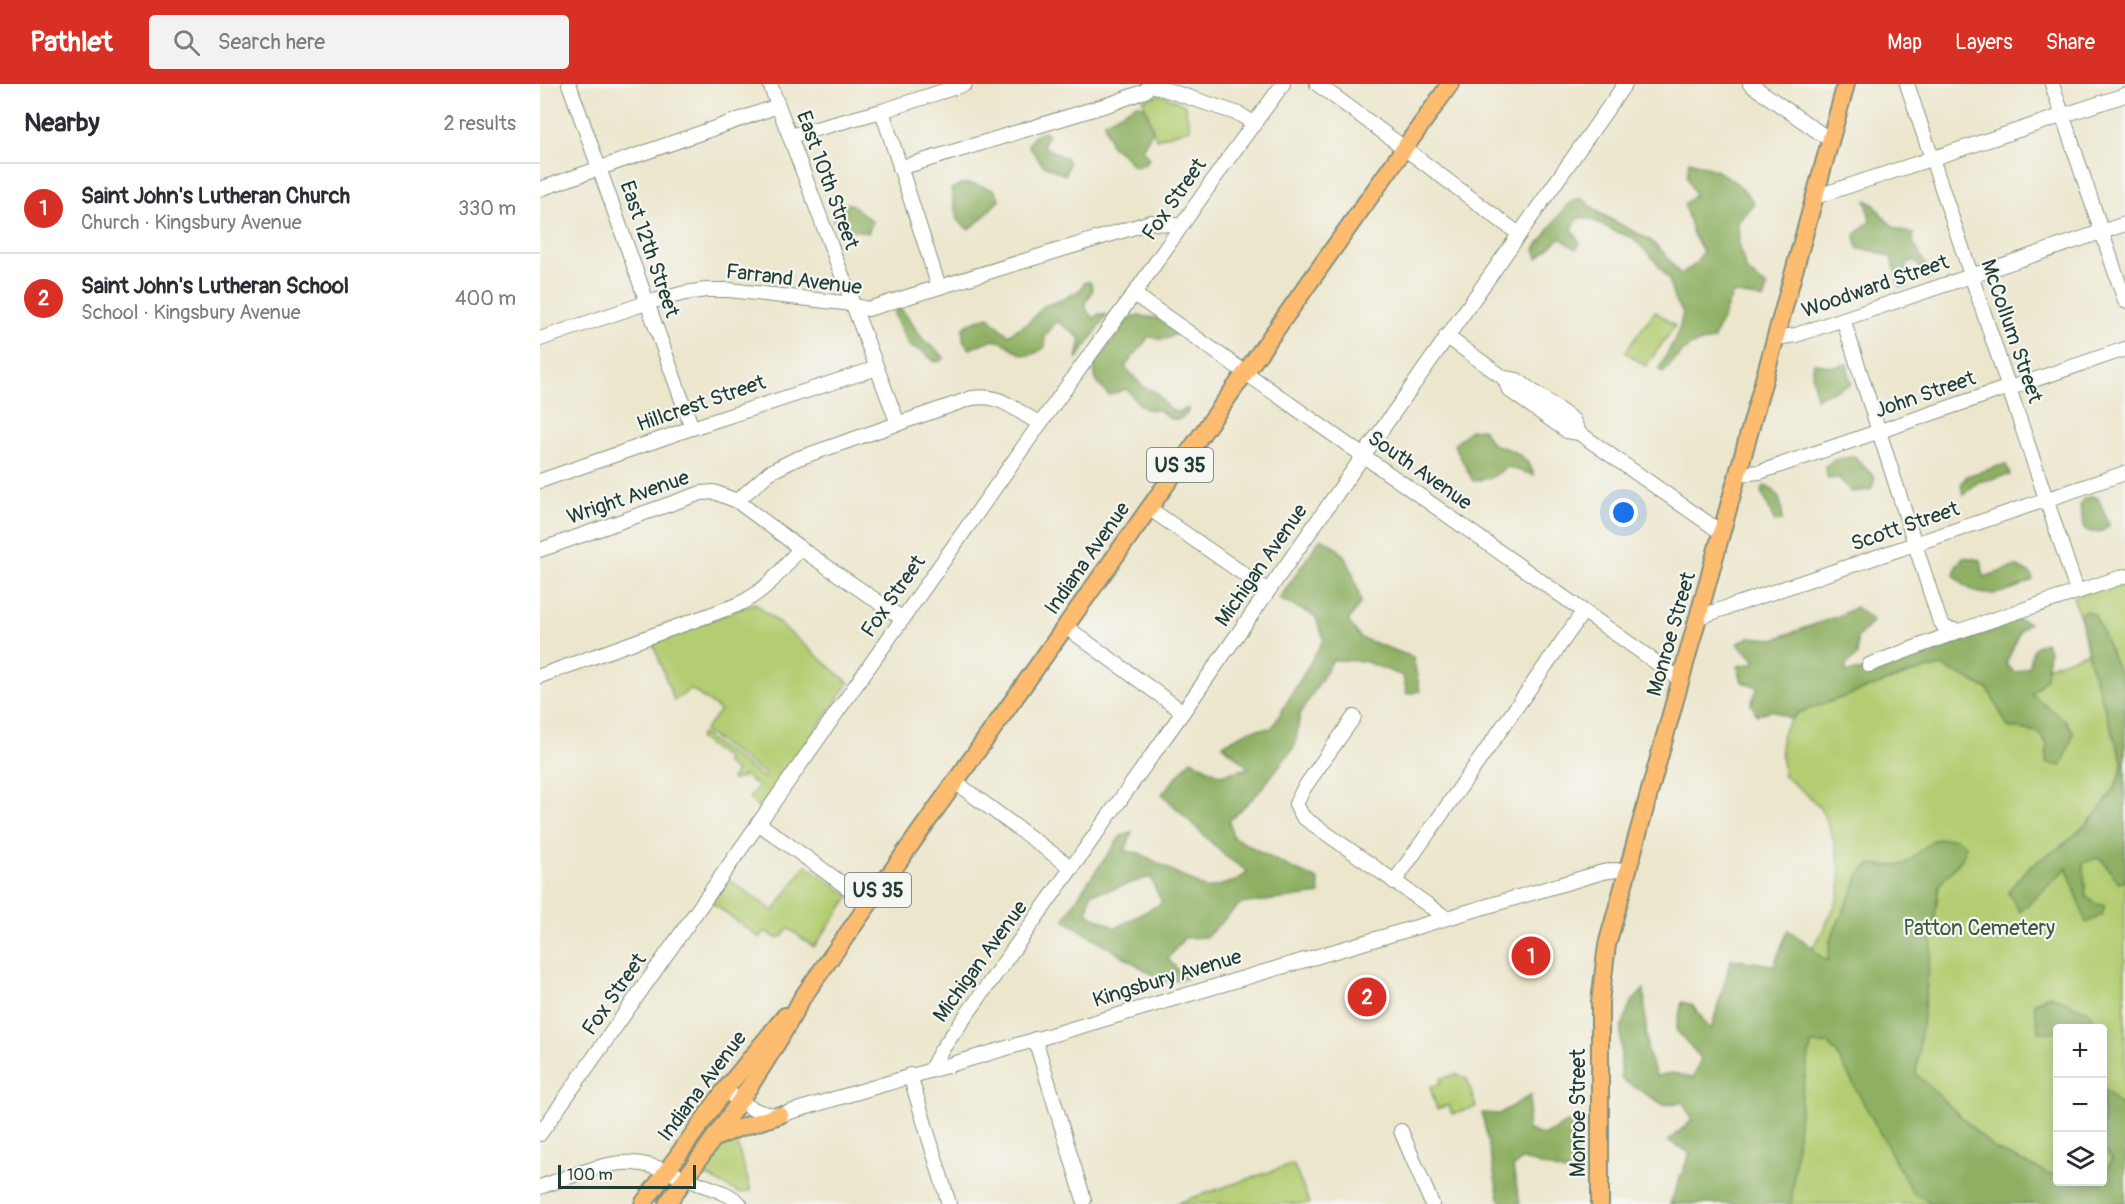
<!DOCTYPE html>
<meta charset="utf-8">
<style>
:root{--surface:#fff;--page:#f2f2f3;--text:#2b2b33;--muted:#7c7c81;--line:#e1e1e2;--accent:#d93025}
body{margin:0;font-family:Pangolin,sans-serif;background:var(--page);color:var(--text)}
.controls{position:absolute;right:18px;bottom:18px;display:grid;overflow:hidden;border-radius:6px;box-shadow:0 3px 15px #0003}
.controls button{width:54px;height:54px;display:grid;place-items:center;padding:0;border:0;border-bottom:2px solid var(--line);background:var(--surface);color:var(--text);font:30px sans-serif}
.scale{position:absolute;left:18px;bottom:15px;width:138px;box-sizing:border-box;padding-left:6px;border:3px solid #1f3d34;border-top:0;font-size:16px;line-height:21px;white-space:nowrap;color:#1f3d34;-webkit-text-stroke:4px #f6f6f2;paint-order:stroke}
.you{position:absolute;left:1084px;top:429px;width:21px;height:21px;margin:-15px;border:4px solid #fff;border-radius:50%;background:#1a73e8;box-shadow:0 0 0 9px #1a73e833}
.badge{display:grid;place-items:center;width:39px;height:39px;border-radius:50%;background:var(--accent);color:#fff;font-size:20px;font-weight:700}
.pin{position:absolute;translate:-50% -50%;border:3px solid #fff;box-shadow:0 2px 6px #0006}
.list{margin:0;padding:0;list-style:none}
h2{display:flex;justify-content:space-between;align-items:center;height:78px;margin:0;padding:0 24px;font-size:26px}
h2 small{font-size:20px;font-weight:400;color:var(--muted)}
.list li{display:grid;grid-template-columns:39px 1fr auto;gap:18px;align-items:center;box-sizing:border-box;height:90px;padding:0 24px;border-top:2px solid var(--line)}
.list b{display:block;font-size:22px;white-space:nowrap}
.list p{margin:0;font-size:20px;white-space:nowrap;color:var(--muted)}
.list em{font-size:20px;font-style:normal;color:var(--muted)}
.icon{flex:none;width:33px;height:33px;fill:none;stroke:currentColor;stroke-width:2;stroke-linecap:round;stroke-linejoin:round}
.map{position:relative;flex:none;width:1585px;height:1120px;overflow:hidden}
header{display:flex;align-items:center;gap:36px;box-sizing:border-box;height:84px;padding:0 30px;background:var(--accent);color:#fff}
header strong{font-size:28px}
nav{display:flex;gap:33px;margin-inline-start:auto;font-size:21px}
.search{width:420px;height:54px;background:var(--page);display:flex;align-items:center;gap:15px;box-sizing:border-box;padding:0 21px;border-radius:6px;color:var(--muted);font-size:22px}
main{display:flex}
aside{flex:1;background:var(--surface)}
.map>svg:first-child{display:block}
</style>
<header>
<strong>Pathlet</strong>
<div class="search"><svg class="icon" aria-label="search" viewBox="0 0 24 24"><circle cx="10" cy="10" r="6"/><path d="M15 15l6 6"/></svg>Search here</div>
<nav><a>Map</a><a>Layers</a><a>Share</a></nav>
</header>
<main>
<aside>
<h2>Nearby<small>2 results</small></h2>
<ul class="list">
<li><span class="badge">1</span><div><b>Saint John's Lutheran Church</b><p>Church · Kingsbury Avenue</p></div><em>330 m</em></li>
<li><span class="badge">2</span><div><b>Saint John's Lutheran School</b><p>School · Kingsbury Avenue</p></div><em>400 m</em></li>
</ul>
</aside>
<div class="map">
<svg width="1585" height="1120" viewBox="0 0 1585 1120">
<rect width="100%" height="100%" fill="#f6f6f2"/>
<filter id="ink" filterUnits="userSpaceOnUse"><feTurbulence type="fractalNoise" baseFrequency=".0167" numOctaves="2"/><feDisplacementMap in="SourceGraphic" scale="12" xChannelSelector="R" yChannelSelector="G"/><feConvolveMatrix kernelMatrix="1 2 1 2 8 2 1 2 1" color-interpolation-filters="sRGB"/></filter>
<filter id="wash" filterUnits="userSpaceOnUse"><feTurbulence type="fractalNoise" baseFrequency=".008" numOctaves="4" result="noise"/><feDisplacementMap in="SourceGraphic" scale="24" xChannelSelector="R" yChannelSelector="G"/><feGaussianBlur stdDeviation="1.35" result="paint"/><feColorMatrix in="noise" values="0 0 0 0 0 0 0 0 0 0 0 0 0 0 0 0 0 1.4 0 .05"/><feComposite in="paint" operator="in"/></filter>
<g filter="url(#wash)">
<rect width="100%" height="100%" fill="#ece6cc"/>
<g fill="#b4cd72" stroke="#6a8553" stroke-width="1.5" fill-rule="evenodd">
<polygon points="621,10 645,21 650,45 616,55 603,16"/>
<polygon points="1115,227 1135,242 1106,282 1085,268"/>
<path d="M 1585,497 L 1585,1120 L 1514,1120 L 1412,1092 L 1290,858 L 1288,877 L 1277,871 L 1272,863 C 1280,855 1283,846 1288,836 C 1292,827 1299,815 1300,806 C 1303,782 1293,747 1281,726 C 1273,713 1256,702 1244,692 C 1241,666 1235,648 1258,629 L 1371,589 L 1402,582 L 1448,605 L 1468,643 L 1498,648 L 1502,654 L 1481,592 L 1552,567 L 1533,513 ZM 1518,944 L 1562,944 L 1562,1098 L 1518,1098 Z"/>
<polygon points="215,519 309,599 222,723 218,723 209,714 218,702 203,691 200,695 197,693 194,697 191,695 196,687 185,679 187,675 159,654 162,650 224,694 226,691 164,647 180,626 151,605 134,617 113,559"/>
<polygon points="266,781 310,812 274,863 248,844 243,852 236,854 225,847 220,854 171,818 188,795 234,827"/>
<polygon points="1271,960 1288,960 1296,968 1372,1107 1392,1120 1251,1120 1262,1008"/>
<polygon points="917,990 927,995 936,1023 912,1030 909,1021 897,1025 890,1003 901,999 900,995"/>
<polygon points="195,1053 211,1107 199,1109 163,1090 184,1059"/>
<polygon points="753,1080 770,1120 634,1120"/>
</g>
<g fill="#8fb064" stroke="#57764c" stroke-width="1.5" fill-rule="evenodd">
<path d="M 597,20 L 605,23 L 613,46 L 602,65 L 609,75 L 605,80 L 595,83 C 585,75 583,67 571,62 L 564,38 Z"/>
<polygon points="505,47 508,51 504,57 504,63 526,74 529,79 525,91 503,81 488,61 496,50"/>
<path d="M 1149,77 C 1176,85 1198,94 1214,119 L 1198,138 L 1199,161 L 1206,186 L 1227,203 L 1224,215 L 1193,209 L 1173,256 C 1145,259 1141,269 1123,289 L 1119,285 L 1139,247 L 1143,228 L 1134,215 L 1129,195 L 1113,174 L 1091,153 L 1076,148 L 1053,136 L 1042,133 L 1037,136 L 1032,145 L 1040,159 L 1036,165 L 1020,154 L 998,174 L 995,165 L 1027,121 L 1036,115 L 1043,115 L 1061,130 L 1110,156 L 1124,169 L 1140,190 L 1155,181 L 1163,167 L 1153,150 L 1144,120 L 1155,111 L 1147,93 Z"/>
<path d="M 421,100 L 434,100 L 454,106 L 460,116 C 448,125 441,139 428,145 L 417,136 L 411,105 Z"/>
<path d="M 1326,116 C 1336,119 1339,129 1347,137 C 1354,145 1364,148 1374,150 L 1373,158 L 1391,191 L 1388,195 L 1374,176 L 1367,180 L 1367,202 L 1360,202 L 1351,173 L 1331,166 L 1318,165 L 1315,151 L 1330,137 Z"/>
<polygon points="298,119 311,120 333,138 328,149 302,143 293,135 292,128"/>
<path d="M 545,198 L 550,198 C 556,207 550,211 545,219 L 547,227 L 554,234 L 559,230 L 567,231 L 537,275 L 541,255 L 517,237 L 505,252 L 505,263 C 480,283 476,260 458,257 C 448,255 439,261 430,265 L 423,256 L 423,244 L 434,237 L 449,233 L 468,251 L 488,239 L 504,222 L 524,215 L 540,206 Z"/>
<path d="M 360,225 C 367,229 376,247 383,255 C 390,264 396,262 404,274 L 401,277 L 395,278 L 382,267 L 370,263 L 354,232 L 355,227 Z"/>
<path d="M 596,232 L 617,234 L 637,249 C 626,257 621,257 609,252 C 602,264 592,272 585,283 L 603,303 L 616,308 L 629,325 L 637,328 L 649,324 L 647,330 L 638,336 L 629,334 L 619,326 L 605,325 L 596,317 L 587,305 L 569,311 C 558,301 553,297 555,282 L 589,233 Z"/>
<polygon points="1274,279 1293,283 1307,280 1311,300 1276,314 1272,289"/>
<path d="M 943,345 L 952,360 C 971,365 988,371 994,391 L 967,383 L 951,394 L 933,397 L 914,361 L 930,346 Z"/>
<polygon points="1314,372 1335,394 1331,406 1311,408 1299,394 1288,395 1285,382 1294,376"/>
<polygon points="1466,380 1470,391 1438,398 1423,411 1421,401 1427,392"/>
<path d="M 1224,402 C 1240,405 1243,423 1242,437 L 1235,438 L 1221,407 Z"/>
<path d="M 1552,412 L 1558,414 L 1569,441 C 1562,450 1555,449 1545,446 L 1540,423 L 1543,415 Z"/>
<path d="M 781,454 C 812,469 812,488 821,518 L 808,537 L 821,554 L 873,573 L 880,607 L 867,610 L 863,592 L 824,577 L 793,576 L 760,630 L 755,662 L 718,709 L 689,737 L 693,753 L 739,778 L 778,796 L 780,810 L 700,820 L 666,853 L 644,854 L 628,875 L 646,895 L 623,897 L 524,836 L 543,805 L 581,752 L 592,749 L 585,767 L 599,769 L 667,805 L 696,797 L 708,788 L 685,772 L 622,710 L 651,676 L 680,691 L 709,684 L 683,661 L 710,646 L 732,644 L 784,555 L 775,532 L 739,515 ZM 610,793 L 622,819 L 576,844 L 547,829 L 551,809 L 573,805 Z"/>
<path d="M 1423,473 L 1441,476 L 1444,493 L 1476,482 L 1491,490 L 1493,496 C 1463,510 1439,521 1414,491 L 1417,481 Z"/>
<path d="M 1316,523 L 1333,537 L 1317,554 L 1317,572 L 1306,581 L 1306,588 L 1339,585 L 1448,548 L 1476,535 L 1489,539 L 1480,547 L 1466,580 L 1475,589 L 1490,582 C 1492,568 1490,562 1506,558 L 1509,567 L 1506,594 L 1492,610 L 1525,637 L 1534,648 L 1522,682 L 1506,679 L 1507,660 L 1498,648 L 1468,643 L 1448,605 L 1402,582 L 1371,589 L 1258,629 L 1251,635 L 1232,626 L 1217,631 L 1211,620 L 1218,603 L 1202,598 L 1198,582 L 1215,579 L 1215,576 L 1197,560 L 1209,553 L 1234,555 L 1301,531 Z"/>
<path d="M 1546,527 L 1555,531 L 1585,603 L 1585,797 L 1579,799 L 1560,773 L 1543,779 L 1546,812 L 1555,820 L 1565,821 L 1562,831 L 1546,839 L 1527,784 L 1480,828 L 1468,808 C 1475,800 1481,790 1489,783 C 1498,776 1508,771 1517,765 C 1543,746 1581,710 1582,677 L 1549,576 L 1540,529 Z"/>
<polygon points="1415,754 1426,762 1422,775 1399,801 1376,990 1455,1065 1509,1090 1517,1091 1518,1098 1562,1098 1563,1093 1572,1075 1563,1065 1563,1004 1585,1026 1585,1120 1392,1120 1372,1108 1296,968 1288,960 1271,960 1262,1008 1251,1120 1130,1120 1150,1069 1128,1057 1152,1036 1143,1018 1124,1021 1081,995 1081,945 1091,919 1104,905 1107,965 1116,992 1133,989 1153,994 1161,974 1136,946 1142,918 1152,921 1171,946 1191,875 1234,881 1248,846 1272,863 1278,871 1288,877 1290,856 1321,789 1331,780 1348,782 1365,780 1393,756"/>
<polygon points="1509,911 1549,927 1557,944 1518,944 1517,948 1499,948 1494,919"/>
<polygon points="991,1011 987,1045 1003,1052 1029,1038 1036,1047 1039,1081 1024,1088 982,1075 973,1084 980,1120 964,1120 959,1114 942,1029 959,1030"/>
</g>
</g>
<g filter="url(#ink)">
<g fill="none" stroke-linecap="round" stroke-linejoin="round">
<defs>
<g id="minor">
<polyline points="29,0 152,344"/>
<polyline points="230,0 358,340"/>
<polyline points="609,0 699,30 715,40"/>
<path d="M 777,0 C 846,49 911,100 979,150"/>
<polyline points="1210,0 1290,56"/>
<polyline points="1367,0 1537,507"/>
<polyline points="1512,0 1585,217"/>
<polyline points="342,27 399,203"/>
<polyline points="250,52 342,27 425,0"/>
<polyline points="360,84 573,19 605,7 610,0"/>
<polyline points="0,105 238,22"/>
<polyline points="1275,113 1585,11"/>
<polyline points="594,210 1141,596"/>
<polyline points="1303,235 1399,535 1405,544 1419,547"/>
<polyline points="906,252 964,294 977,296 1033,336 1039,349"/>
<polyline points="1235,254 1256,251 1585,140"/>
<polyline points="0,255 106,219 145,209 166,206 189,206 304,219 328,225 611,138 641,142"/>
<polyline points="964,294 969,306 1027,347 1039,349 1182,449"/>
<polyline points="1198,390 1220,388 1469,303 1476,302 1585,265"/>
<polyline points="0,397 152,344 337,284"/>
<polyline points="197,417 260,464 363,535"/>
<polyline points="610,425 728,507"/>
<path d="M 0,466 L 161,409 L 174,408 L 197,417 L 230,388 L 256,375 L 432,314 C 463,309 475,328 500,339"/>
<polyline points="1159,533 1585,389"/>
<polyline points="526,543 643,628"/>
<polyline points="1329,581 1419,547 1585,492"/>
<path d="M 0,592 L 197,521 C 226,507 240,489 260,464"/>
<polyline points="814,633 764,704 756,720 763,733 905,833"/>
<polyline points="415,698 532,784"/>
<polyline points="218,739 329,819"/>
<polyline points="854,798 1043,528"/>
<polyline points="495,955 544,1116"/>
<polyline points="391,985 400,968 643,628 1085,0"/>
<polyline points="370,991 409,1120"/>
<path d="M 185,1006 C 205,1021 214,1030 240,1031 L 1063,788 L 1076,786 L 1087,789"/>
<polyline points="861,1047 892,1120"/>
<polyline points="0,1050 494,348 601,200 685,79 743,0"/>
<path d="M 0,1103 C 27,1094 65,1077 93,1079 C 114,1080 135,1091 155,1098 C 170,1104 188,1108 200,1120"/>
</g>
<g id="major">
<polyline points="175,1054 196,1045 240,1031"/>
<polyline points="103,1120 185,1006 245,932"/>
<path d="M 127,1120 C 174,1053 224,988 262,914 L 910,0"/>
<polyline points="1060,1120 1060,918 1067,861 1306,0"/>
</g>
</defs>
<use href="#minor" stroke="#869280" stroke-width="16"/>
<use href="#major" stroke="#869280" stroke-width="20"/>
<use href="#minor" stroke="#fff" stroke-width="14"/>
<use href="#major" stroke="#fdbc70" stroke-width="16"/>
</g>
</g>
<g text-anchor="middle" stroke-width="4.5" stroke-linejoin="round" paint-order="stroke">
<g fill="#f6f6f2" stroke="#60746d" stroke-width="1.5">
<rect x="607" y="364" width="66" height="34" rx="4.5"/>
<rect x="305" y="789" width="66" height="34" rx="4.5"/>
</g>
<g font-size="20" font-weight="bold" fill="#1f3d34">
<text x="640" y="388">US 35</text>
<text x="338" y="813">US 35</text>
</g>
<g font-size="21" fill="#1f3d34" stroke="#f6f6f2">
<text transform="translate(288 96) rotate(70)" y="7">East 10th Street</text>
<text transform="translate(634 115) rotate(-55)" y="7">Fox Street</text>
<text transform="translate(110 165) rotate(71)" y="7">East 12th Street</text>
<text transform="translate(254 195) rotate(7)" y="7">Farrand Avenue</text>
<text transform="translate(1335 202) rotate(-19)" y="7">Woodward Street</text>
<text transform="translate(1472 247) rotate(71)" y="7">McCollum Street</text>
<text transform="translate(1385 310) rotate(-19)" y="7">John Street</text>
<text transform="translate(161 319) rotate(-19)" y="7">Hillcrest Street</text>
<text transform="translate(880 386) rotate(35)" y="7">South Avenue</text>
<text transform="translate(88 413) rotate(-19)" y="7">Wright Avenue</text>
<text transform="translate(1365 442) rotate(-19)" y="7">Scott Street</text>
<text transform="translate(547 474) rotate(-55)" y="7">Indiana Avenue</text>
<text transform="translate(721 481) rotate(-55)" y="7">Michigan Avenue</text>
<text transform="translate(353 512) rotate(-55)" y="7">Fox Street</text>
<text transform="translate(1131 550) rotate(-74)" y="7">Monroe Street</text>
<text transform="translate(440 877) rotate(-54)" y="7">Michigan Avenue</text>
<text transform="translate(627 894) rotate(-17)" y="7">Kingsbury Avenue</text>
<text transform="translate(74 910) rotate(-55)" y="7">Fox Street</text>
<text transform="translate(162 1002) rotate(-53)" y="7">Indiana Avenue</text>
<text transform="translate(1038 1029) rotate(-90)" y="7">Monroe Street</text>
</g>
<g font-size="21" fill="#3d5a40" stroke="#f6f6f2">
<text x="1439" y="851">Patton Cemetery</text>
</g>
</g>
</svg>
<div class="controls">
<button>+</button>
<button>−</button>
<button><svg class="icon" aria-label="layers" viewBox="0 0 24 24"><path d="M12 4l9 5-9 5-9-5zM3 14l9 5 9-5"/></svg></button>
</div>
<div class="scale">100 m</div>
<div class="you"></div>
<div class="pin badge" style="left:991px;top:872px">1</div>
<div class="pin badge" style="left:827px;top:913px">2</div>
</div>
</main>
